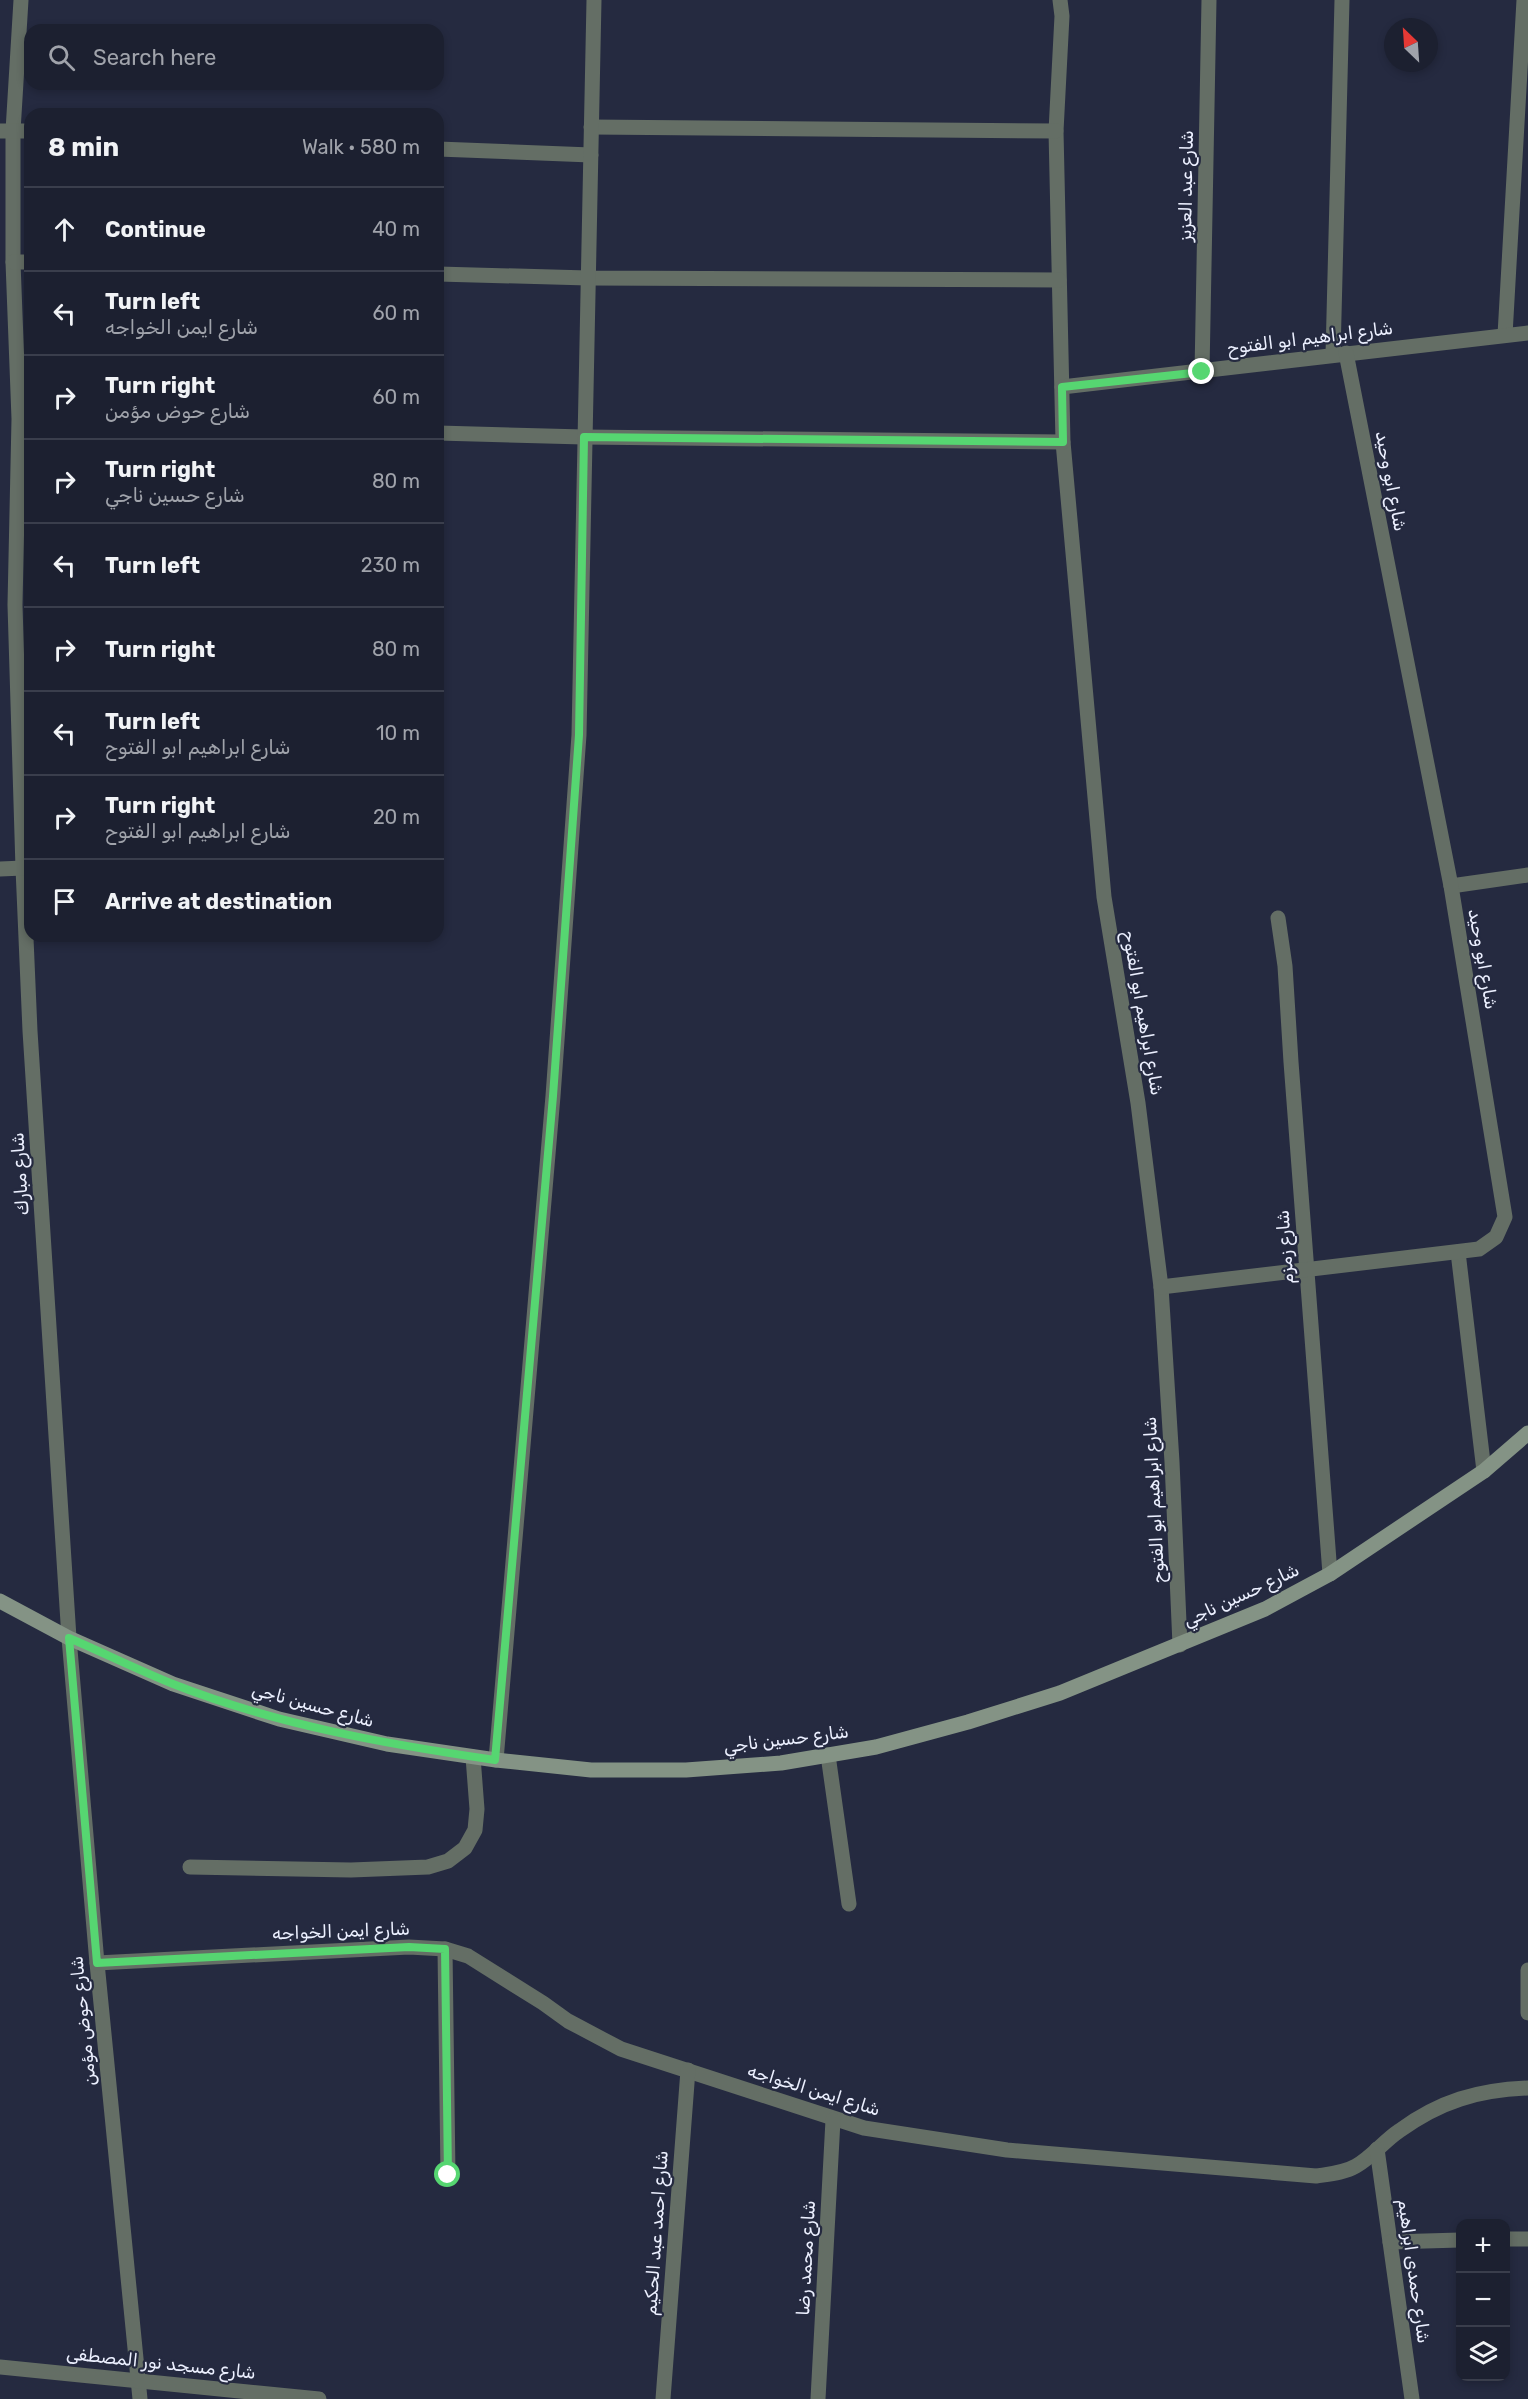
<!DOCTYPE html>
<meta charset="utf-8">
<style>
:root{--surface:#1c2030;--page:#292d3c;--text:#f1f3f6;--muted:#a0a3ab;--line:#3a3e4c}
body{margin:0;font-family:Rubik,Cairo,sans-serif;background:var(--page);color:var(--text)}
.controls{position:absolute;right:18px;bottom:18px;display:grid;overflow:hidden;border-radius:12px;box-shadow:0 3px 9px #0003}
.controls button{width:54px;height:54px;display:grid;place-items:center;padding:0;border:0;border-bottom:2px solid var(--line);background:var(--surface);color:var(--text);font:30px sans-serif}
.compass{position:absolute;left:1384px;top:18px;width:54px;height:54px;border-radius:50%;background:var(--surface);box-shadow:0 3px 9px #0003;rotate:335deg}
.stop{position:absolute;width:18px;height:18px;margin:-14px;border:4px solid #56d671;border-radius:50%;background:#fff}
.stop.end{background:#56d671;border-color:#fff;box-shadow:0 2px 6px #0008}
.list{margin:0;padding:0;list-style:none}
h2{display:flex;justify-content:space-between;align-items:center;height:78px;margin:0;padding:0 24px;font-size:26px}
h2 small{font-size:20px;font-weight:400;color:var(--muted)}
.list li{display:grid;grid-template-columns:39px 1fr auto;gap:18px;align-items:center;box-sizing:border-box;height:84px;padding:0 24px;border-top:2px solid var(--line)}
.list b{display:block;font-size:22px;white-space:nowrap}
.list p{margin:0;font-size:20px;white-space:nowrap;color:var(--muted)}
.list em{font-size:20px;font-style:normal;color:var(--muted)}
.icon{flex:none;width:33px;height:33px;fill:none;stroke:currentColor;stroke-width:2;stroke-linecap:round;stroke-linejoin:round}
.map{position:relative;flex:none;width:1528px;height:2399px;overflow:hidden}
.search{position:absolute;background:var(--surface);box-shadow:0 3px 9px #0003;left:24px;top:24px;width:420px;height:66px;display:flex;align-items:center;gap:15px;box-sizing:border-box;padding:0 21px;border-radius:18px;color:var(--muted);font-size:22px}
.panel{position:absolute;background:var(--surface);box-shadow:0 3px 9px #0003;left:24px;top:108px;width:420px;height:834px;border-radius:18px}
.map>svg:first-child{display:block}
</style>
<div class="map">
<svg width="1528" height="2399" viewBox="0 0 1528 2399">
<rect width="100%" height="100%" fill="#252a40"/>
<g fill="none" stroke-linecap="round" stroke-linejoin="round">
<g stroke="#646e65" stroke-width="15">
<polyline points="828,1755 849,1904"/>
<polyline points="190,1867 351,1870 428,1867 448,1861 465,1848 475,1830 477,1809 473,1757"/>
</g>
<g stroke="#646e65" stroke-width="15">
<polyline points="21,0 13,131 13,262 19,419 15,605 23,868 30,1031 69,1638 97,1963 140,2399"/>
<polyline points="1060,0 1062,16 1056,131 1063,442 1104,897 1138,1103 1161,1287 1172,1462 1180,1645"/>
<polyline points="591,127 1056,131"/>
<polyline points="0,131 30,131"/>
<polyline points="438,149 591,155"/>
<polyline points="13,262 30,262"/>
<polyline points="438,274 588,278 1059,280"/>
<polyline points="1505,335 1524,0"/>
<polyline points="1333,355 1342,0"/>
<polyline points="1202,372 1209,0"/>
<polyline points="1062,387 1528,333"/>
<polyline points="438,433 584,437 1063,442"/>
<polyline points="0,869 23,868"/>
<polyline points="1451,886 1528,875"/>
<polyline points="1278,918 1285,966 1291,1062 1330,1574"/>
<polyline points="1458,1252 1484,1471"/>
<polyline points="1161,1287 1479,1249 1496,1237 1505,1217 1451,886 1346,353"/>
<polyline points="496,1760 553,1096 579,735 594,0"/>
<polyline points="445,1949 448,2175"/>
<path d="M 97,1963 L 409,1947 L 445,1949 L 468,1956 L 543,2003 L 568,2021 L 621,2049 L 864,2128 L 1007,2150 L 1316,2176 C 1329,2174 1344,2173 1356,2166 C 1372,2157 1384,2141 1399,2131 C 1440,2101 1478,2090 1528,2088"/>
<polyline points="1528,1970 1528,2013"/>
<polyline points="1377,2149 1412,2399"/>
<polyline points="1506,2239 1528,2239"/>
<polyline points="1390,2242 1460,2240"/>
<polyline points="0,2367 319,2399"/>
<polyline points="663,2399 688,2070"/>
<polyline points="818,2399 833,2120"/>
</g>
<polyline stroke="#849385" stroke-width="15" points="0,1601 69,1638 173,1684 279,1719 387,1744 496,1760 591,1770 686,1770 781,1763 876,1747 968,1722 1060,1693 1265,1609 1330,1574 1484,1471 1528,1433"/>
</g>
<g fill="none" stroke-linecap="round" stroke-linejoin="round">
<path stroke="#56d671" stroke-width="8" d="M 448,2175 L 445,1949 L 409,1947 L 97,1963 L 69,1638 C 104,1653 138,1670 173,1684 C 277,1725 386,1744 495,1760 L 553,1096 L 579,735 L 584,437 L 1063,442 L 1062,387 L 1202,372"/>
</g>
<g text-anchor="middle" stroke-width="4.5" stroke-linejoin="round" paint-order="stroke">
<g font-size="18" fill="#ecf0ff" stroke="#252a40">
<text transform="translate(1186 186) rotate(-89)" y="6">شارع عبد العزيز</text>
<text transform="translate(1310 338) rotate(-7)" y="6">شارع ابراهيم ابو الفتوح</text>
<text transform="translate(1391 481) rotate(79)" y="6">شارع ابو وحيد</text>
<text transform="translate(1483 959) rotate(80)" y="6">شارع ابو وحيد</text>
<text transform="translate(1143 1013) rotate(80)" y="6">شارع ابراهيم ابو الفتوح</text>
<text transform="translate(20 1174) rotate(-94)" y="6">شارع مبارك</text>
<text transform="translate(1285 1247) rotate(-94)" y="6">شارع زمزم</text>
<text transform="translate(1154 1500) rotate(-93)" y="6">شارع ابراهيم ابو الفتوح</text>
<text transform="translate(1241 1595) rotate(-25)" y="6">شارع حسين ناجي</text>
<text transform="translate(313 1705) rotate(15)" y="6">شارع حسين ناجي</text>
<text transform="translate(786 1739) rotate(-7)" y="6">شارع حسين ناجي</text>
<text transform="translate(341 1931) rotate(-2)" y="6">شارع ايمن الخواجه</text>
<text transform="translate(83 2021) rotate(-96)" y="6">شارع حوض مؤمن</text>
<text transform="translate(814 2090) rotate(17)" y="6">شارع ايمن الخواجه</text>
<text transform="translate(656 2233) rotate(-86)" y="6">شارع احمد عبد الحكيم</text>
<text transform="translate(806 2258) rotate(-87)" y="6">شارع محمد رضا</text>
<text transform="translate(1414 2271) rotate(82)" y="6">شارع حمدى ابراهيم</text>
<text transform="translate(161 2363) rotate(6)" y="6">شارع مسجد نور المصطفى</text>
</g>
</g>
</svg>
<div class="controls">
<button>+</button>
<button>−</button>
<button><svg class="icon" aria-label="layers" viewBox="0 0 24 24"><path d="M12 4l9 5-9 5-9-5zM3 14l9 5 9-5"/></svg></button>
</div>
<svg class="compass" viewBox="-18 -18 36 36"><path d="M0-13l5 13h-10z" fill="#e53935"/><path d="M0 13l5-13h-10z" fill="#a0a3ab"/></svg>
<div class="stop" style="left:448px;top:2175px"></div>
<div class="stop end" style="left:1202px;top:372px"></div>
<div class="search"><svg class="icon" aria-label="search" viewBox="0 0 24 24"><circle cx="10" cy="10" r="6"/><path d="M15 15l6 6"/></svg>Search here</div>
<section class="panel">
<h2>8 min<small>Walk · 580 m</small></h2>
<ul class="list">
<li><svg class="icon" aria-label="ahead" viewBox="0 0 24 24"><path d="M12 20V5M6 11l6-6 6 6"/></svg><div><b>Continue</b></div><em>40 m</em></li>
<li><svg class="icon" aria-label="left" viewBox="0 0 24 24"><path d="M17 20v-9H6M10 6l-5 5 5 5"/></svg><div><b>Turn left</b><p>شارع ايمن الخواجه</p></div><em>60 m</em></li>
<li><svg class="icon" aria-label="right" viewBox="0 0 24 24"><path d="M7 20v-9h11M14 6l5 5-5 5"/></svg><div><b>Turn right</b><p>شارع حوض مؤمن</p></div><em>60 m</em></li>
<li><svg class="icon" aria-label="right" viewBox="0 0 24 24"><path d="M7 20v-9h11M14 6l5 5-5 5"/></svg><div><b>Turn right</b><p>شارع حسين ناجي</p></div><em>80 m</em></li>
<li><svg class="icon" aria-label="left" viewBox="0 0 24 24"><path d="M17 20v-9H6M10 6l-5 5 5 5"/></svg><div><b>Turn left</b></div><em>230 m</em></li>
<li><svg class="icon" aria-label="right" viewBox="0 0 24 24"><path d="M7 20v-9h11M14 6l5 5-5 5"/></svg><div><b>Turn right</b></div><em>80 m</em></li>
<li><svg class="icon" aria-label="left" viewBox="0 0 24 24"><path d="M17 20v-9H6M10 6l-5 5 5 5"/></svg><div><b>Turn left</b><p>شارع ابراهيم ابو الفتوح</p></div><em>10 m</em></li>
<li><svg class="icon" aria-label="right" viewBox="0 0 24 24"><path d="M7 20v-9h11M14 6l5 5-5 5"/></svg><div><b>Turn right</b><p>شارع ابراهيم ابو الفتوح</p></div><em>20 m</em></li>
<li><svg class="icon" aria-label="arrive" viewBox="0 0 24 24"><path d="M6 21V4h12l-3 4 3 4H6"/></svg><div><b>Arrive at destination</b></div></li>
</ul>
</section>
</div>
